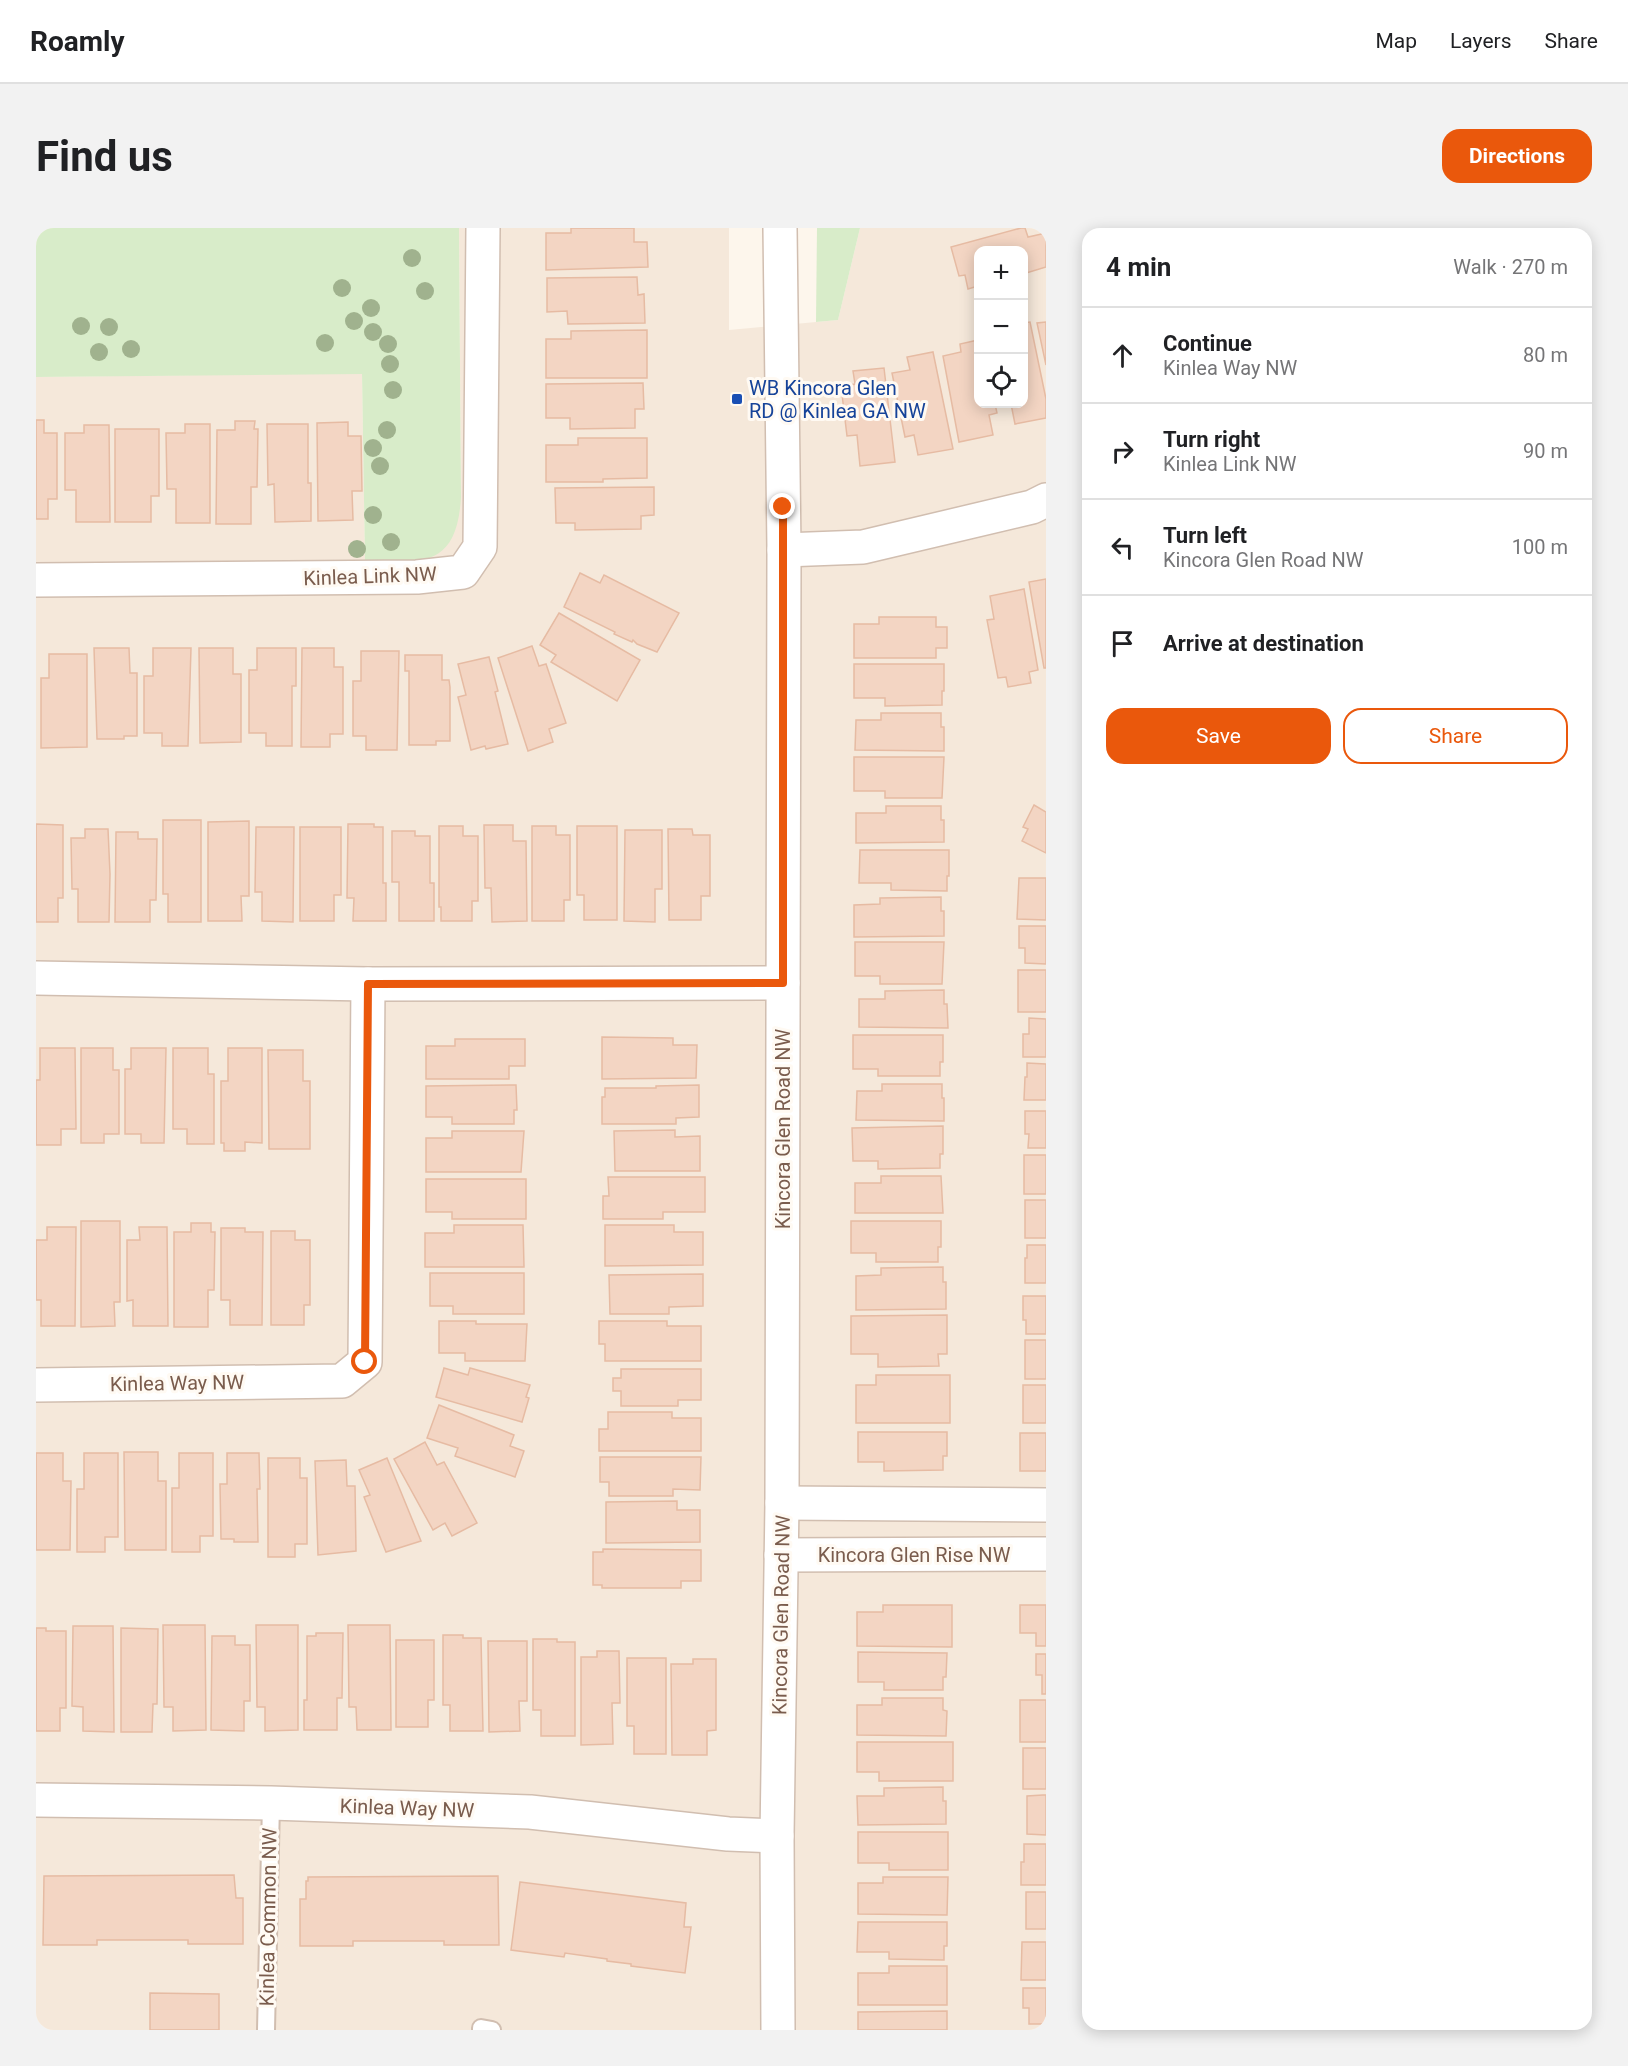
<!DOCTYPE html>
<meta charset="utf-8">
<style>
:root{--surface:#fff;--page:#f2f2f2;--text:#202124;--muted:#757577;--line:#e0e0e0;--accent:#ea580c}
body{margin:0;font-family:Roboto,sans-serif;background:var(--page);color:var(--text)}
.controls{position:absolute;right:18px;top:18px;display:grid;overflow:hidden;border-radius:12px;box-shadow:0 3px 15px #0003}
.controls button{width:54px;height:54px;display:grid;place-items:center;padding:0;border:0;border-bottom:2px solid var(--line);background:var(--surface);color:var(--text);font:30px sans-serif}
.stop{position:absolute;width:18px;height:18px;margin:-14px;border:4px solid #ea580c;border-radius:50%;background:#fff}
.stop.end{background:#ea580c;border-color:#fff;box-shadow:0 2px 6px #0008}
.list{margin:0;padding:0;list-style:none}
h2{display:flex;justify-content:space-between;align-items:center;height:78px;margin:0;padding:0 24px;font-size:26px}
h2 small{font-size:20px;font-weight:400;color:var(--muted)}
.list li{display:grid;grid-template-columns:39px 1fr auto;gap:18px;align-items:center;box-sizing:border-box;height:96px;padding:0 24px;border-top:2px solid var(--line)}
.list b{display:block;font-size:22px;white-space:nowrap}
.list p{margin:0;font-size:20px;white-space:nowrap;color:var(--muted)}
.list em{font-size:20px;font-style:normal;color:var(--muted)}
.actions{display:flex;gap:12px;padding:18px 24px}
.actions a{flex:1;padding:14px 0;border:2px solid var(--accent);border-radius:18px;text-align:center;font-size:21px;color:var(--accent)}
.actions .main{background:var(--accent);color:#fff}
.icon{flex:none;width:33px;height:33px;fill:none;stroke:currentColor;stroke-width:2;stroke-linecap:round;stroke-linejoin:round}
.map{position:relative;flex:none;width:1010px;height:1802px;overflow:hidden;border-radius:18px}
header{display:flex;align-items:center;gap:36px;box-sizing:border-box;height:84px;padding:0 30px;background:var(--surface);border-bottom:2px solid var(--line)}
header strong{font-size:28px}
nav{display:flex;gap:33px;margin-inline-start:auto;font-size:21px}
.intro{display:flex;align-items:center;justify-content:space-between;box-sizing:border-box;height:144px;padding:0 36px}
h1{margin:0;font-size:42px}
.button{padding:15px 27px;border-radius:18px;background:var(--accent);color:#fff;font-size:21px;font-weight:700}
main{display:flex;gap:36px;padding:0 36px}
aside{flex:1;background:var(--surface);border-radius:18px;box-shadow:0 3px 15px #0003}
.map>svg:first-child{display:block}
</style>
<header>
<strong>Roamly</strong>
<nav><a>Map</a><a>Layers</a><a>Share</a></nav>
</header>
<div class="intro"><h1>Find us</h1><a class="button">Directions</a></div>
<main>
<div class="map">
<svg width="1010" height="1802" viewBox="0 0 1010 1802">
<rect width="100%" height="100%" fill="#fdf6ec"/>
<path fill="#f5e8da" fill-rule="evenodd" d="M 423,0 L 693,0 L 693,102 L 802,92 L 824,0 L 1010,0 L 1010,1802 L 0,1802 L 0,149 L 326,145 L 329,334 L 425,269 ZM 942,22 L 987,22 L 987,176 L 942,176 Z"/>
<g fill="#d8ecc9">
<path d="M 0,0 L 423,0 L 425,269 C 421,340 386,335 329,334 L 326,146 L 0,149 Z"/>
<polygon points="781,0 824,0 802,92 780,94"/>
</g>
<g fill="#f3d5c3" stroke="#e6bba3" stroke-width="1.5">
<polygon points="535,0 598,0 598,14 611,14 612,39 510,42 510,5 535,5"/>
<polygon points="985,0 989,0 992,9 1010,5 1010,39 987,46 987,22 942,22 942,58 932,61 929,47 923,48 915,19"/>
<polygon points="601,49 602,67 608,66 609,95 532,96 531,83 511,84 511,50"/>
<polygon points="994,94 1010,171 1010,190 979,196 975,176 987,176 987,95"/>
<polygon points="1010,94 1010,137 1001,95"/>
<polygon points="611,102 611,150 510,150 510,111 535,111 535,103"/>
<polygon points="942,112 942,176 959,176 961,185 953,187 957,207 923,214 907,128 925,124 924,116"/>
<polygon points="897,124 917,221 882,227 878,207 869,209 856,145 874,142 871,129"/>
<polygon points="848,140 859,234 824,238 821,207 811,208 805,158 819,156 817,143"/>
<polygon points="607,155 608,181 599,181 599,200 534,201 534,190 510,190 510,156"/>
<polygon points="0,192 8,192 8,205 21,205 21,271 12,271 12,291 0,291"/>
<polygon points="199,193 219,193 218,201 222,201 221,259 215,259 215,296 180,296 181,202 199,202"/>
<polygon points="312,194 312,208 325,208 326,263 316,263 317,292 282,293 281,195"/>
<polygon points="149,196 174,196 174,295 140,295 140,261 131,261 130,205 149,205"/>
<polygon points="231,196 272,196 272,255 275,255 275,293 239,294 238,256 232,257"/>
<polygon points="48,197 73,197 74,294 40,294 40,262 29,262 29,205 48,205"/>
<polygon points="79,201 123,201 123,268 115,268 115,294 79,294"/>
<polygon points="542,210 611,210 611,250 567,251 567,254 510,254 510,217 542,217"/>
<polygon points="618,259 618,287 605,288 605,301 539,302 539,295 520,295 519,260"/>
<polygon points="544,345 564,355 568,347 643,385 621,424 601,416 597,412 596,414 578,406 579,404 528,379"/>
<polygon points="1010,351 1010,440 1008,440 993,354"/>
<polygon points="988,361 1002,442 993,444 995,455 972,459 970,449 962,450 951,392 958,391 954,368"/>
<polygon points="523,385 604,432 581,473 515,434 520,427 504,417"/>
<polygon points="843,389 900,389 900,399 911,399 911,420 900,420 900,430 818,430 818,396 843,396"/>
<polygon points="496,418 503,438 510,436 530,495 513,501 517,514 492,523 462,430"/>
<polygon points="58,420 93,420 94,445 101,445 101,508 88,508 88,511 61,511"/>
<polygon points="117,420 155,420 152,518 126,518 126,505 108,505 108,448 117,448"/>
<polygon points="163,420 197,420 197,446 205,446 205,514 164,515"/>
<polygon points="221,420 260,420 260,458 256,458 256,518 230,518 230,505 213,505 213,442 221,442"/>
<polygon points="266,420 298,420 298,439 307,439 307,506 294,506 294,519 265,519"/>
<polygon points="325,423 363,423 361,522 330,522 330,508 317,508 317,453 325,453"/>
<polygon points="13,426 51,426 51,519 5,520 5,450 13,450"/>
<polygon points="369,427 406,427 406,452 413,452 414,459 414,513 400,513 400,517 373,517 373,443 369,443"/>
<polygon points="453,429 462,463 459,464 472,516 450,521 449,518 435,522 422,469 430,467 422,436"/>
<polygon points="818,436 908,436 908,463 906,463 906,477 849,478 849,470 818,470"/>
<polygon points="845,485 905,485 905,499 908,499 908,523 819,522 820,492 845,492"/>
<polygon points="818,529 908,529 906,570 849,570 849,563 818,563"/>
<polygon points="998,577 1010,584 1010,625 986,613 992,601 987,599"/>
<polygon points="850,578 905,578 905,592 908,592 908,614 820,615 820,585 850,585"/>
<polygon points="127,592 165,592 165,694 132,694 132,666 127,666"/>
<polygon points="213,593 213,668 205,668 206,693 172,693 172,594"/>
<polygon points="0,596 27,597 27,670 22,670 22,694 0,694"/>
<polygon points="312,596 338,596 338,599 347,599 347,655 350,655 350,693 317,693 318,670 311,670"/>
<polygon points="448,597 477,597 477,613 490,613 491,693 456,694 455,660 449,660"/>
<polygon points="403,598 427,598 427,608 442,608 442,673 436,673 436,693 405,693 405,679 403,679"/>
<polygon points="496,598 520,598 520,607 534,607 534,672 528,672 528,693 496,693"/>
<polygon points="541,598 581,598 581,692 548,692 548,667 541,667"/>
<polygon points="220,599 258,599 257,694 226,693 226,664 219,664"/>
<polygon points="264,599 305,599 305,667 298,667 298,693 264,693"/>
<polygon points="49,601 72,601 74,646 73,694 42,694 42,661 36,661 35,610 49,610"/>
<polygon points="632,601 656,601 657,607 674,607 674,668 665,668 665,692 633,692"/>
<polygon points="589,602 626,602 626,661 619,661 619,694 588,693"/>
<polygon points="356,603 379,603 379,608 394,608 394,655 398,655 398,693 363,693 363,654 356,654"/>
<polygon points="80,604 102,604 102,611 121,611 120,672 114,672 114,694 79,694"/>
<polygon points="824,622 913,622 913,648 911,648 911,663 855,662 855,655 823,655"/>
<polygon points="983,650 1010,650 1010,692 981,691"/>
<polygon points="905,669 905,683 908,683 908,708 818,709 818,677 844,676 844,670"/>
<polygon points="983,698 1010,698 1010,736 989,735 989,720 983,720"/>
<polygon points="819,714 908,714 906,756 844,756 844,748 819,748"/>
<rect x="982" y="742" width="28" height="42"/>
<polygon points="908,762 908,776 911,776 912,800 823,799 823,771 849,771 849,763"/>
<polygon points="993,790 1010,791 1010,829 987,829 987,806 993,806"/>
<polygon points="817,807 907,807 907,834 904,834 904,848 842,848 842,841 817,841"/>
<polygon points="566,809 637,810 637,817 661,817 660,850 566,851"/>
<polygon points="419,811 489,811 489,838 473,838 473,851 390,851 390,818 419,818"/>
<polygon points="4,820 39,820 40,901 25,901 25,917 0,917 0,852 4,852"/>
<polygon points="45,820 77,820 77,842 83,842 83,906 68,906 68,915 45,915"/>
<polygon points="95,820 130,820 128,915 105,915 105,906 89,906 89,841 95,841"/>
<polygon points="137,820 172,820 172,846 178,846 178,916 151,916 151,901 137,901"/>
<polygon points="192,820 226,820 226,915 209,914 209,923 188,923 188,915 185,915 185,853 192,853"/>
<polygon points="232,822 267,822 267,853 274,853 274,921 233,921"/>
<polygon points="991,835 1010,836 1010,872 988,872 989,849 991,849"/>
<polygon points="846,856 906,856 906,870 908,870 908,893 820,892 821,863 846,863"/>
<polygon points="480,857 481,882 478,882 478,896 416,896 416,889 390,889 390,858"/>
<polygon points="663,857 663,889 640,890 640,896 566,896 566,869 569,869 569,860 620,860 620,858"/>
<polygon points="989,883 1010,883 1010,920 992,920 993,906 989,906"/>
<polygon points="907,898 907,926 904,926 904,940 842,941 842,933 817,933 816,900"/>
<polygon points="639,902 639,909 664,908 664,943 579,943 578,903"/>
<polygon points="416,903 488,903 485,944 390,944 390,910 416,910"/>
<rect x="988" y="927" width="22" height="39"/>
<polygon points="845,948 905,948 907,985 819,985 819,955 845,955"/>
<polygon points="572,949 669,949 669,984 627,984 627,991 567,991 567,968 573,968"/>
<polygon points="390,951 490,951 490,991 416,991 416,984 390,984"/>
<rect x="989" y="972" width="21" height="38"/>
<polygon points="45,993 84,993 84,1074 78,1074 79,1098 45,1099"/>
<polygon points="815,993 905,993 905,1019 902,1019 902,1034 840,1034 840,1025 815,1025"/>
<polygon points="155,995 175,995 175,1004 179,1004 178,1062 172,1062 172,1099 138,1099 138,1004 155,1004"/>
<polygon points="418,997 487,997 488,1039 389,1039 389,1005 418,1005"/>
<polygon points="569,997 638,997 638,1004 667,1004 667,1037 569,1038"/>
<polygon points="11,999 40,999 39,1098 5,1098 5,1072 0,1072 0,1012 11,1012"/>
<polygon points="103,999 131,999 132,1098 97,1098 97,1072 91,1073 91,1012 104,1012"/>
<polygon points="185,1000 209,1000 209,1004 227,1004 226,1097 194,1097 194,1072 185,1072"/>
<polygon points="235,1003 259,1003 259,1012 274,1012 274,1077 268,1077 268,1097 235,1097"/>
<polygon points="991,1017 1010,1017 1010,1055 989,1055 989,1030 991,1030"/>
<polygon points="907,1039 907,1054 910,1054 910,1081 820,1082 820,1048 845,1047 845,1040"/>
<polygon points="394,1045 488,1045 488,1086 417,1086 417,1078 394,1078"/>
<polygon points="667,1046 667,1078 633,1079 633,1086 574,1086 573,1047"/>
<polygon points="987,1068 1010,1068 1010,1106 990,1106 990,1092 987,1092"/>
<polygon points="911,1087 911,1126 902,1126 903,1138 842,1139 842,1126 815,1126 815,1088"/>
<polygon points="403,1093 440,1093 440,1096 491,1096 489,1133 429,1133 429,1125 403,1125"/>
<polygon points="563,1093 631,1093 631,1098 665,1098 665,1133 569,1133 569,1116 563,1116"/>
<rect x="989" y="1112" width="21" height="39"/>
<polygon points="408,1140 432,1147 434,1140 494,1157 490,1169 493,1170 486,1194 400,1169"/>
<polygon points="585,1141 665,1141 665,1172 642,1172 642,1178 585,1178 585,1163 577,1163 577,1150 585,1150"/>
<polygon points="840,1147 914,1147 914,1195 820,1195 820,1157 840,1157"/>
<rect x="987" y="1157" width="23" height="38"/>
<polygon points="403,1177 478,1207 474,1218 488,1223 479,1249 419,1228 422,1220 391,1210"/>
<polygon points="572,1184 636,1184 636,1190 665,1190 665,1223 563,1223 563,1201 572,1201"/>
<polygon points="822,1204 911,1204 911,1228 907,1228 907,1242 848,1243 848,1234 822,1234"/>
<rect x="984" y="1205" width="26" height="38"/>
<polygon points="389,1214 401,1237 408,1234 441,1295 416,1308 409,1295 397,1302 358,1231"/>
<polygon points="88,1224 122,1224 122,1253 130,1253 130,1322 89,1322"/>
<polygon points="0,1225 27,1225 27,1253 35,1253 34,1322 0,1322"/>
<polygon points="48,1225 82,1225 82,1309 69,1309 69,1324 41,1324 41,1261 48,1261"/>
<polygon points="143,1225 177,1225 177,1308 164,1308 164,1324 136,1324 136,1260 143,1260"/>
<polygon points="191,1225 223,1225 224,1261 221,1261 222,1314 198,1314 198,1311 185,1311 184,1256 191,1256"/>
<polygon points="564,1229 665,1229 664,1262 637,1261 637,1268 573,1268 573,1254 564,1254"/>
<polygon points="232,1230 264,1230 264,1250 271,1250 271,1316 259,1316 259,1329 232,1329"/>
<polygon points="351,1230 385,1313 350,1324 328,1269 334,1267 323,1242"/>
<polygon points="310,1232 311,1258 319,1258 320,1323 282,1327 279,1233"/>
<polygon points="641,1273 641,1282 664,1282 664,1314 570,1315 570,1274"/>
<polygon points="567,1321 665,1322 665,1353 645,1353 645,1360 566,1360 566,1357 557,1357 557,1324 567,1324"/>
<polygon points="847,1377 916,1377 916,1419 821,1418 821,1384 847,1384"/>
<polygon points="984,1377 1010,1377 1010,1418 1000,1418 1000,1405 984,1405"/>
<polygon points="127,1397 169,1397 170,1502 137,1503 137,1479 128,1479"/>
<polygon points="220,1397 262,1397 262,1502 229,1503 229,1479 221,1479"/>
<polygon points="312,1397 354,1397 355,1502 321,1502 320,1479 313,1479"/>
<polygon points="37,1398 77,1398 78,1504 47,1503 47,1479 36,1478"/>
<polygon points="0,1400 10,1400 10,1403 30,1403 30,1480 24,1480 24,1503 0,1503"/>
<polygon points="85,1400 122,1401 121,1476 117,1476 116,1504 85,1504"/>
<polygon points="280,1405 307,1405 306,1470 301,1470 301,1502 268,1502 268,1472 271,1472 271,1408 280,1408"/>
<polygon points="407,1407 427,1407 427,1410 445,1410 447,1503 414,1503 414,1477 407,1477"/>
<polygon points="176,1408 199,1408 199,1417 214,1417 214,1473 208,1473 208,1503 175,1502"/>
<polygon points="497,1411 521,1411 521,1414 539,1414 539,1508 505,1508 505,1482 497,1482"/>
<polygon points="360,1412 398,1412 398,1472 392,1472 392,1499 360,1499"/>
<polygon points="452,1413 491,1413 491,1473 483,1473 484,1503 453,1504"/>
<polygon points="561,1423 583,1423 584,1475 576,1475 577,1516 545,1517 545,1429 561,1429"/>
<polygon points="822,1424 911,1425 910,1449 907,1449 907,1462 848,1462 848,1454 822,1454"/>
<polygon points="1000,1426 1010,1426 1010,1466 1006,1466 1006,1447 1000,1447"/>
<polygon points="591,1430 630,1430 630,1526 598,1526 598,1498 591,1498"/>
<polygon points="657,1431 680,1431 680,1502 671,1503 671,1527 636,1527 635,1436 657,1436"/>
<polygon points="846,1470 907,1470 907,1482 911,1483 910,1508 821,1507 821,1477 846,1477"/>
<rect x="984" y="1472" width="26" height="42"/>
<polygon points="821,1514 917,1514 917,1553 843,1553 843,1544 821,1544"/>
<rect x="987" y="1520" width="23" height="41"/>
<polygon points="907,1559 907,1573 910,1573 910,1596 822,1597 821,1568 848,1568 848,1560"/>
<polygon points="1007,1567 1010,1567 1010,1607 991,1606 991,1568"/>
<polygon points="822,1604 912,1604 912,1642 853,1642 853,1635 822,1635"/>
<polygon points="988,1616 1010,1616 1010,1657 985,1657 985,1634 988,1634"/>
<polygon points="198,1647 200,1670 207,1670 207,1716 152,1716 152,1712 61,1712 61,1717 7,1717 8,1648"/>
<polygon points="462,1648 463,1717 408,1717 408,1713 317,1713 317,1718 264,1718 264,1671 270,1671 270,1653 272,1653 272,1649"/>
<polygon points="847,1649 912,1649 911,1687 822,1686 822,1655 847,1655"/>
<polygon points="484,1654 650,1675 648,1699 655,1699 649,1745 595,1738 595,1736 571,1733 571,1731 529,1725 528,1729 475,1722"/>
<rect x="990" y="1664" width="20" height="37"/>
<polygon points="822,1694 911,1694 911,1718 908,1718 908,1732 853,1731 853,1724 821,1724"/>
<polygon points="986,1714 1010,1714 1010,1752 985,1752"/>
<polygon points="853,1738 911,1738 911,1777 822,1777 822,1745 853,1745"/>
<polygon points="987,1760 1010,1760 1010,1796 993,1796 993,1780 987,1780"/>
<polygon points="114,1765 183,1766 183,1802 114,1802"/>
<polygon points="911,1783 911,1802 822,1802 822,1784"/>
</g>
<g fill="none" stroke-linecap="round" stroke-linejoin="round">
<defs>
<g id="service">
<polyline points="230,1802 235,1575"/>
<polyline points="445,1802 445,1800 456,1802"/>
</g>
<g id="minor">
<polyline points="748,322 827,319 996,279 1010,272"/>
<polyline points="0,352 381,349 427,344 444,319 447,0"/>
<polyline points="0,750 332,756 747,755"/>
<polyline points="0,1157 306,1153 329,1134 332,756"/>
<polyline points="746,1275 1010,1277"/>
<polyline points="745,1327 1010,1326"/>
<polyline points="0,1572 235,1575 494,1584 692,1606 741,1608"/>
</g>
<polyline id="tertiary" points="742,1802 741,1608 746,1275 748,322 744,0"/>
</defs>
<use href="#service" stroke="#d1beb0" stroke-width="20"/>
<use href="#minor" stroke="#d1beb0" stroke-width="36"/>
<use href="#tertiary" stroke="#d1beb0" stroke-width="36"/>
<use href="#service" stroke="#fff" stroke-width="16"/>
<use href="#minor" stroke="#fff" stroke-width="33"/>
<use href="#tertiary" stroke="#fff" stroke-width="33"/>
</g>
<g fill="#a0b28e">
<circle cx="376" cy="30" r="9"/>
<circle cx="306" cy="60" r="9"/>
<circle cx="389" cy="63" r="9"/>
<circle cx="335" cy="80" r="9"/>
<circle cx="318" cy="93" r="9"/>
<circle cx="45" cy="98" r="9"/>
<circle cx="73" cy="99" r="9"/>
<circle cx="337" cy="104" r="9"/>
<circle cx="289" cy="115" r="9"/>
<circle cx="352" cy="116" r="9"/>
<circle cx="95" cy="121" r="9"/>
<circle cx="63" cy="124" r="9"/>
<circle cx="354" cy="136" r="9"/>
<circle cx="357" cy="162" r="9"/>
<circle cx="351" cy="202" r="9"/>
<circle cx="337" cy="220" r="9"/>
<circle cx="344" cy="238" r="9"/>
<circle cx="337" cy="287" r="9"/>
<circle cx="355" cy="314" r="9"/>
<circle cx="321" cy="321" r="9"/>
</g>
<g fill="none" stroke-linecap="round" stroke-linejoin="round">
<polyline stroke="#ea580c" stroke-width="8" points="329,1134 332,756 747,755 747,279"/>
</g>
<rect fill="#1a4fb4" stroke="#fffaf3" stroke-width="2" x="695" y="165" width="12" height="12" rx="3"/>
<g text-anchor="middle" stroke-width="6" stroke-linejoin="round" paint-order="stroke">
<g font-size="20" fill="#164399" stroke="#fffaf3" text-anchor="start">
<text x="713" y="167">WB Kincora Glen<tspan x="713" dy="23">RD @ Kinlea GA NW</tspan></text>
</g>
<g font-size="20" fill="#7a5c4d" stroke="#fffaf3">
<text transform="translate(334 348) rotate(-2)" y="7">Kinlea Link NW</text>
<text transform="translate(747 901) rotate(-90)" y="7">Kincora Glen Road NW</text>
<text transform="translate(141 1155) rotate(-1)" y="7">Kinlea Way NW</text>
<text x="878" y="1334">Kincora Glen Rise NW</text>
<text transform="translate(745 1387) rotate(-89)" y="7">Kincora Glen Road NW</text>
<text transform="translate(371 1580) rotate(2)" y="7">Kinlea Way NW</text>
<text transform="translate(232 1689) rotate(-89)" y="7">Kinlea Common NW</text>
</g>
</g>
</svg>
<div class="controls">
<button>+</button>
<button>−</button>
<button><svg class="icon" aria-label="locate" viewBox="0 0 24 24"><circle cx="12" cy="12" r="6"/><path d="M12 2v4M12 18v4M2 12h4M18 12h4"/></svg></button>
</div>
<div class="stop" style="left:329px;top:1134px"></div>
<div class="stop end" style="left:747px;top:279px"></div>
</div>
<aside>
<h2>4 min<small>Walk · 270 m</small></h2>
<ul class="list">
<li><svg class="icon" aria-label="ahead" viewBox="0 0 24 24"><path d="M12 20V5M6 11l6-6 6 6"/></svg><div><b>Continue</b><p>Kinlea Way NW</p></div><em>80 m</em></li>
<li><svg class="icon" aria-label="right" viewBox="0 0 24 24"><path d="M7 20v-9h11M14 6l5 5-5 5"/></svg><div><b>Turn right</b><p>Kinlea Link NW</p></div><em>90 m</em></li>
<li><svg class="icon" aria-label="left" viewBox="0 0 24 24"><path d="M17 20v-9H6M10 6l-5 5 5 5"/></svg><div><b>Turn left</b><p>Kincora Glen Road NW</p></div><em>100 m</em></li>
<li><svg class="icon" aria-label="arrive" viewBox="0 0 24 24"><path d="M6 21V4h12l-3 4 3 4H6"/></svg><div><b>Arrive at destination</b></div></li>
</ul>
<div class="actions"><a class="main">Save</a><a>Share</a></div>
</aside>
</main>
